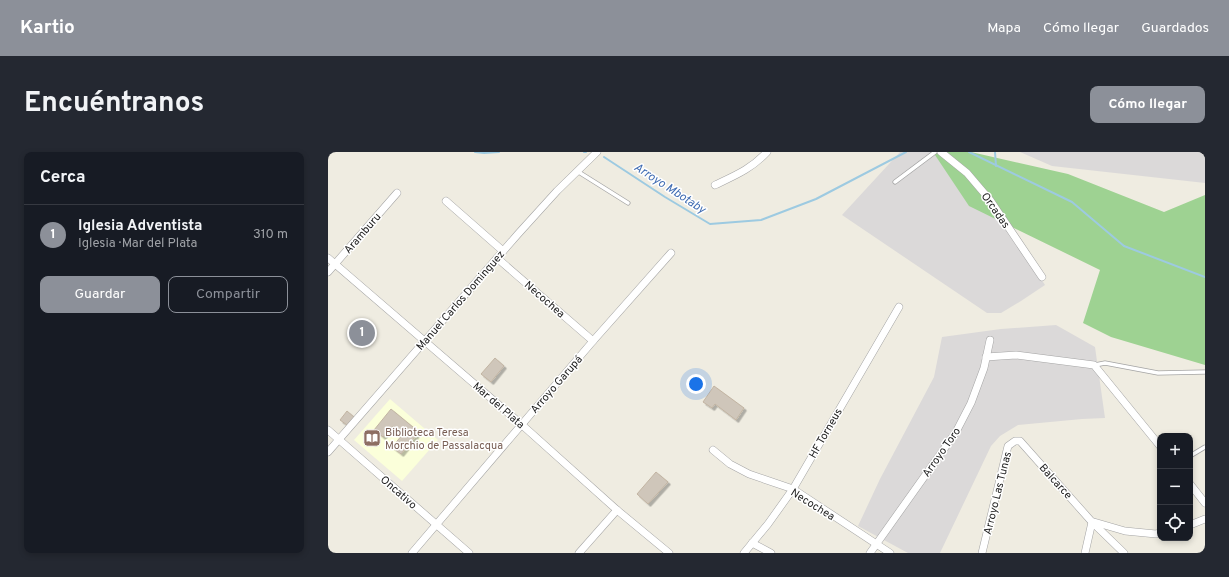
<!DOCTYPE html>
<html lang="es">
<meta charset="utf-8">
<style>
:root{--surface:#171b24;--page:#242831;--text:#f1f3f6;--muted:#9ea1a6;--line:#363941;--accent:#8c9099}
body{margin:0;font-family:Overpass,sans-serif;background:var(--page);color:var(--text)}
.controls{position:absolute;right:12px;bottom:12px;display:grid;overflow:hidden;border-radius:8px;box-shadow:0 2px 6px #0003}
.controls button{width:36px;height:36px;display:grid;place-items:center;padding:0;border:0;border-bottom:1px solid var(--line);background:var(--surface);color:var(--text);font:20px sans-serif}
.you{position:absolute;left:368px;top:232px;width:14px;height:14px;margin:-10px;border:3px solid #fff;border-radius:50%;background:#1a73e8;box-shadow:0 0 0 6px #1a73e833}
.badge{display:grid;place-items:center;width:26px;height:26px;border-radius:50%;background:var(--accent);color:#fff;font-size:13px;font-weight:700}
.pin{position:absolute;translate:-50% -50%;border:2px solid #fff;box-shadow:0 1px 4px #0006}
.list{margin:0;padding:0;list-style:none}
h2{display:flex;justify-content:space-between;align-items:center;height:52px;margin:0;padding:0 16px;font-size:17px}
h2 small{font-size:13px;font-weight:400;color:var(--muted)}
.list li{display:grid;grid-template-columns:26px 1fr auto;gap:12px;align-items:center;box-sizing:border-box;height:60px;padding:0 16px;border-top:1px solid var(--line)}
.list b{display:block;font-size:15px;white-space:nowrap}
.list p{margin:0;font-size:13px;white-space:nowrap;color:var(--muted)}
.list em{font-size:13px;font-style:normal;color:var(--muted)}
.actions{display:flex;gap:8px;padding:12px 16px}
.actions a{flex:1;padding:9px 0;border:1px solid var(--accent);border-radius:8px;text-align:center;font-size:14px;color:var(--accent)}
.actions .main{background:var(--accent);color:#fff}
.icon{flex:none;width:22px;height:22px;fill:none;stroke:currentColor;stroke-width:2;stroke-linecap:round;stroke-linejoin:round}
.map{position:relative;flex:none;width:877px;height:401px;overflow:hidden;border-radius:8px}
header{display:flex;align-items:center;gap:24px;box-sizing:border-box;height:56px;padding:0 20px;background:var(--accent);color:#fff}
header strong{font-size:19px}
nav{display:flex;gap:22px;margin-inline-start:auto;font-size:14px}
.intro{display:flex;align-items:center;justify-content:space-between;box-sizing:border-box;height:96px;padding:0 24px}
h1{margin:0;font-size:28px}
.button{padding:10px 18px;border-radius:8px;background:var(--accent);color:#fff;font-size:14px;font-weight:700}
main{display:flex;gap:24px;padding:0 24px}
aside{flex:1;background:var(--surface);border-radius:8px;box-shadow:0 2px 6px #0003}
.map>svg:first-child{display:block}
</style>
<header>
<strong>Kartio</strong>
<nav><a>Mapa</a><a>Cómo llegar</a><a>Guardados</a></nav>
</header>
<div class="intro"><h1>Encuéntranos</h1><a class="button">Cómo llegar</a></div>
<main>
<aside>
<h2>Cerca<small></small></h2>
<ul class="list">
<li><span class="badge">1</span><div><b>Iglesia Adventista</b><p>Iglesia · Mar del Plata</p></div><em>310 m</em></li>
</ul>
<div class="actions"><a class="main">Guardar</a><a>Compartir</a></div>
</aside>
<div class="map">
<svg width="877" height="401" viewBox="0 0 877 401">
<defs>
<filter id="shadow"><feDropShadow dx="2.5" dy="2.5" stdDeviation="0" flood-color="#0004"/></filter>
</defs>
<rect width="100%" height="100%" fill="#efece1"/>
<g fill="#dbd9d9">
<polygon points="572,0 617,0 687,86 717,133 693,149 673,161 659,161 514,63"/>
<polygon points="692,0 877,0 877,31 724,14"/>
<polygon points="728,173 767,195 777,266 754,267 690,273 672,284 663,294 612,401 580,401 530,374 552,327 606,225 614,185 673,177"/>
</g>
<polygon fill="#fbffda" points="62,247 110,288 74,329 26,288"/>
<polygon fill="#9ed292" points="605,0 643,0 740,22 836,60 877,43 877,213 783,185 755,171 772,118 641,54"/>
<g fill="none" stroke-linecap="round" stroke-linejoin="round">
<g stroke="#9dcae1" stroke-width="2">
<polyline points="147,0 156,1 171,0"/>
<polyline points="256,0 258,0"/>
<polyline points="641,0 744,50 796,94 877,125"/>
<polyline points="667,0 668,14"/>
<polyline points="276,5 337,45 382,72 433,68 488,47 578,0"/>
</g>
</g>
<g fill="#cfc6ba" stroke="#c2b4a2" filter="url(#shadow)">
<polygon points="167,206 176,214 163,230 153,222"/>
<polygon points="386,234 416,256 408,268 387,252 384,256 375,250"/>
<polygon points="63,257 91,280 73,302 64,295 75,282 65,274 55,285 46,278"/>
<polygon points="19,259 26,265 19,273 12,268"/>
<polygon points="43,280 50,286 45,292 38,286"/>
<polygon points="328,320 340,330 320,352 309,342"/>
</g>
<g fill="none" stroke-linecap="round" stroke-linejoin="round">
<defs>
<g id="lane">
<polyline points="249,19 300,51"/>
<polyline points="567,30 607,0"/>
<polyline points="767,213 777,211 830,221 877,220"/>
<polyline points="862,304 877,295"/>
</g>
<g id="street">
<polyline points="613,0 639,21 662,48 714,125"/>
<path d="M 387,33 C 408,23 423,17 439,0"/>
<polyline points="118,49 175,99"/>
<polyline points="0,106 193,272 289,358 341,401"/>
<polyline points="169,106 265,189"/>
<polyline points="0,120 69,41"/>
<polyline points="658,205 688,203 766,213 832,294"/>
<polyline points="0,278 141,401"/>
<polyline points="385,298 402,312 421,322 465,337 562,401"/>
<polyline points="0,300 190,82 229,39 269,0"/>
<polyline points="862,332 877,351"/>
<polyline points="766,370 797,379 828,382 832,381"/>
<polyline points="862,373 877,367"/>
<polyline points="424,391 443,401"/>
<polyline points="84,401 265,189 343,101"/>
<polyline points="251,401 289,358"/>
<polyline points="416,401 440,372 465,337 571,155"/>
<polyline points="542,401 628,280 643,251 656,216 662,188"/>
<polyline points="654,401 680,294 687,289 692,289 764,370 796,401"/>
<polyline points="757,401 764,370"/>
</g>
</defs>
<use href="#lane" stroke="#a4a4a4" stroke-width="5"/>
<use href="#street" stroke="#a4a4a4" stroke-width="8"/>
<use href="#lane" stroke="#fff" stroke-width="3.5"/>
<use href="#street" stroke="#fff" stroke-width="7"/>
</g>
<defs>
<symbol id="library-square" viewBox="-11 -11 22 22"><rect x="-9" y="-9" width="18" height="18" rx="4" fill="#8d6e63" stroke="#fff"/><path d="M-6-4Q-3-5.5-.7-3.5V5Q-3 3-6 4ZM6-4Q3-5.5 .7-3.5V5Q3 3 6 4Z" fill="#fff"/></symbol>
</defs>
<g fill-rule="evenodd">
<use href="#library-square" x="34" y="276" width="20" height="20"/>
</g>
<g text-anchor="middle" stroke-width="3" stroke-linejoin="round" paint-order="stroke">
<g font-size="11" fill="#1d1d1d" stroke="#fff">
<text transform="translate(668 58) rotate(55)" y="4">Orcadas</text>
<text transform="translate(34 81) rotate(-49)" y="4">Aramburu</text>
<text transform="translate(217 147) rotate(41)" y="4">Necochea</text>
<text transform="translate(132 148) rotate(-49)" y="4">Manuel Carlos Dominguez</text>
<text transform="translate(228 232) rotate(-49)" y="4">Arroyo Garupá</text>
<text transform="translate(171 253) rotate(41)" y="4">Mar del Plata</text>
<text transform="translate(497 281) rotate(-60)" y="4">HF Torneus</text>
<text transform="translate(613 300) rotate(-55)" y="4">Arroyo Toro</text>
<text transform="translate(728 329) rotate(48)" y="4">Balcarce</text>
<text transform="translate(71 340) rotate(41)" y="4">Oncativo</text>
<text transform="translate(669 341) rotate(-76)" y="4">Arroyo Las Tunas</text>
<text transform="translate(485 352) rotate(32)" y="4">Necochea</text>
</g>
<g font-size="11" fill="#785e54" stroke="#fff" text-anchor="start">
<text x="57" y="284">Biblioteca Teresa<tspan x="57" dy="13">Morchio de Passalacqua</tspan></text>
</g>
<g font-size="12" font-style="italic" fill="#426eb3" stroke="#fff">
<text transform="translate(342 36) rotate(33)" y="4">Arroyo Mbotaby</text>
</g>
</g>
</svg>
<div class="controls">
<button>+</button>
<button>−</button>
<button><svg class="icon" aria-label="locate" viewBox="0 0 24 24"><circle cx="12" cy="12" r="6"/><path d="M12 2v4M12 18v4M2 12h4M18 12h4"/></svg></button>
</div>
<div class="you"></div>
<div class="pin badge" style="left:34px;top:181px">1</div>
</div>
</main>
